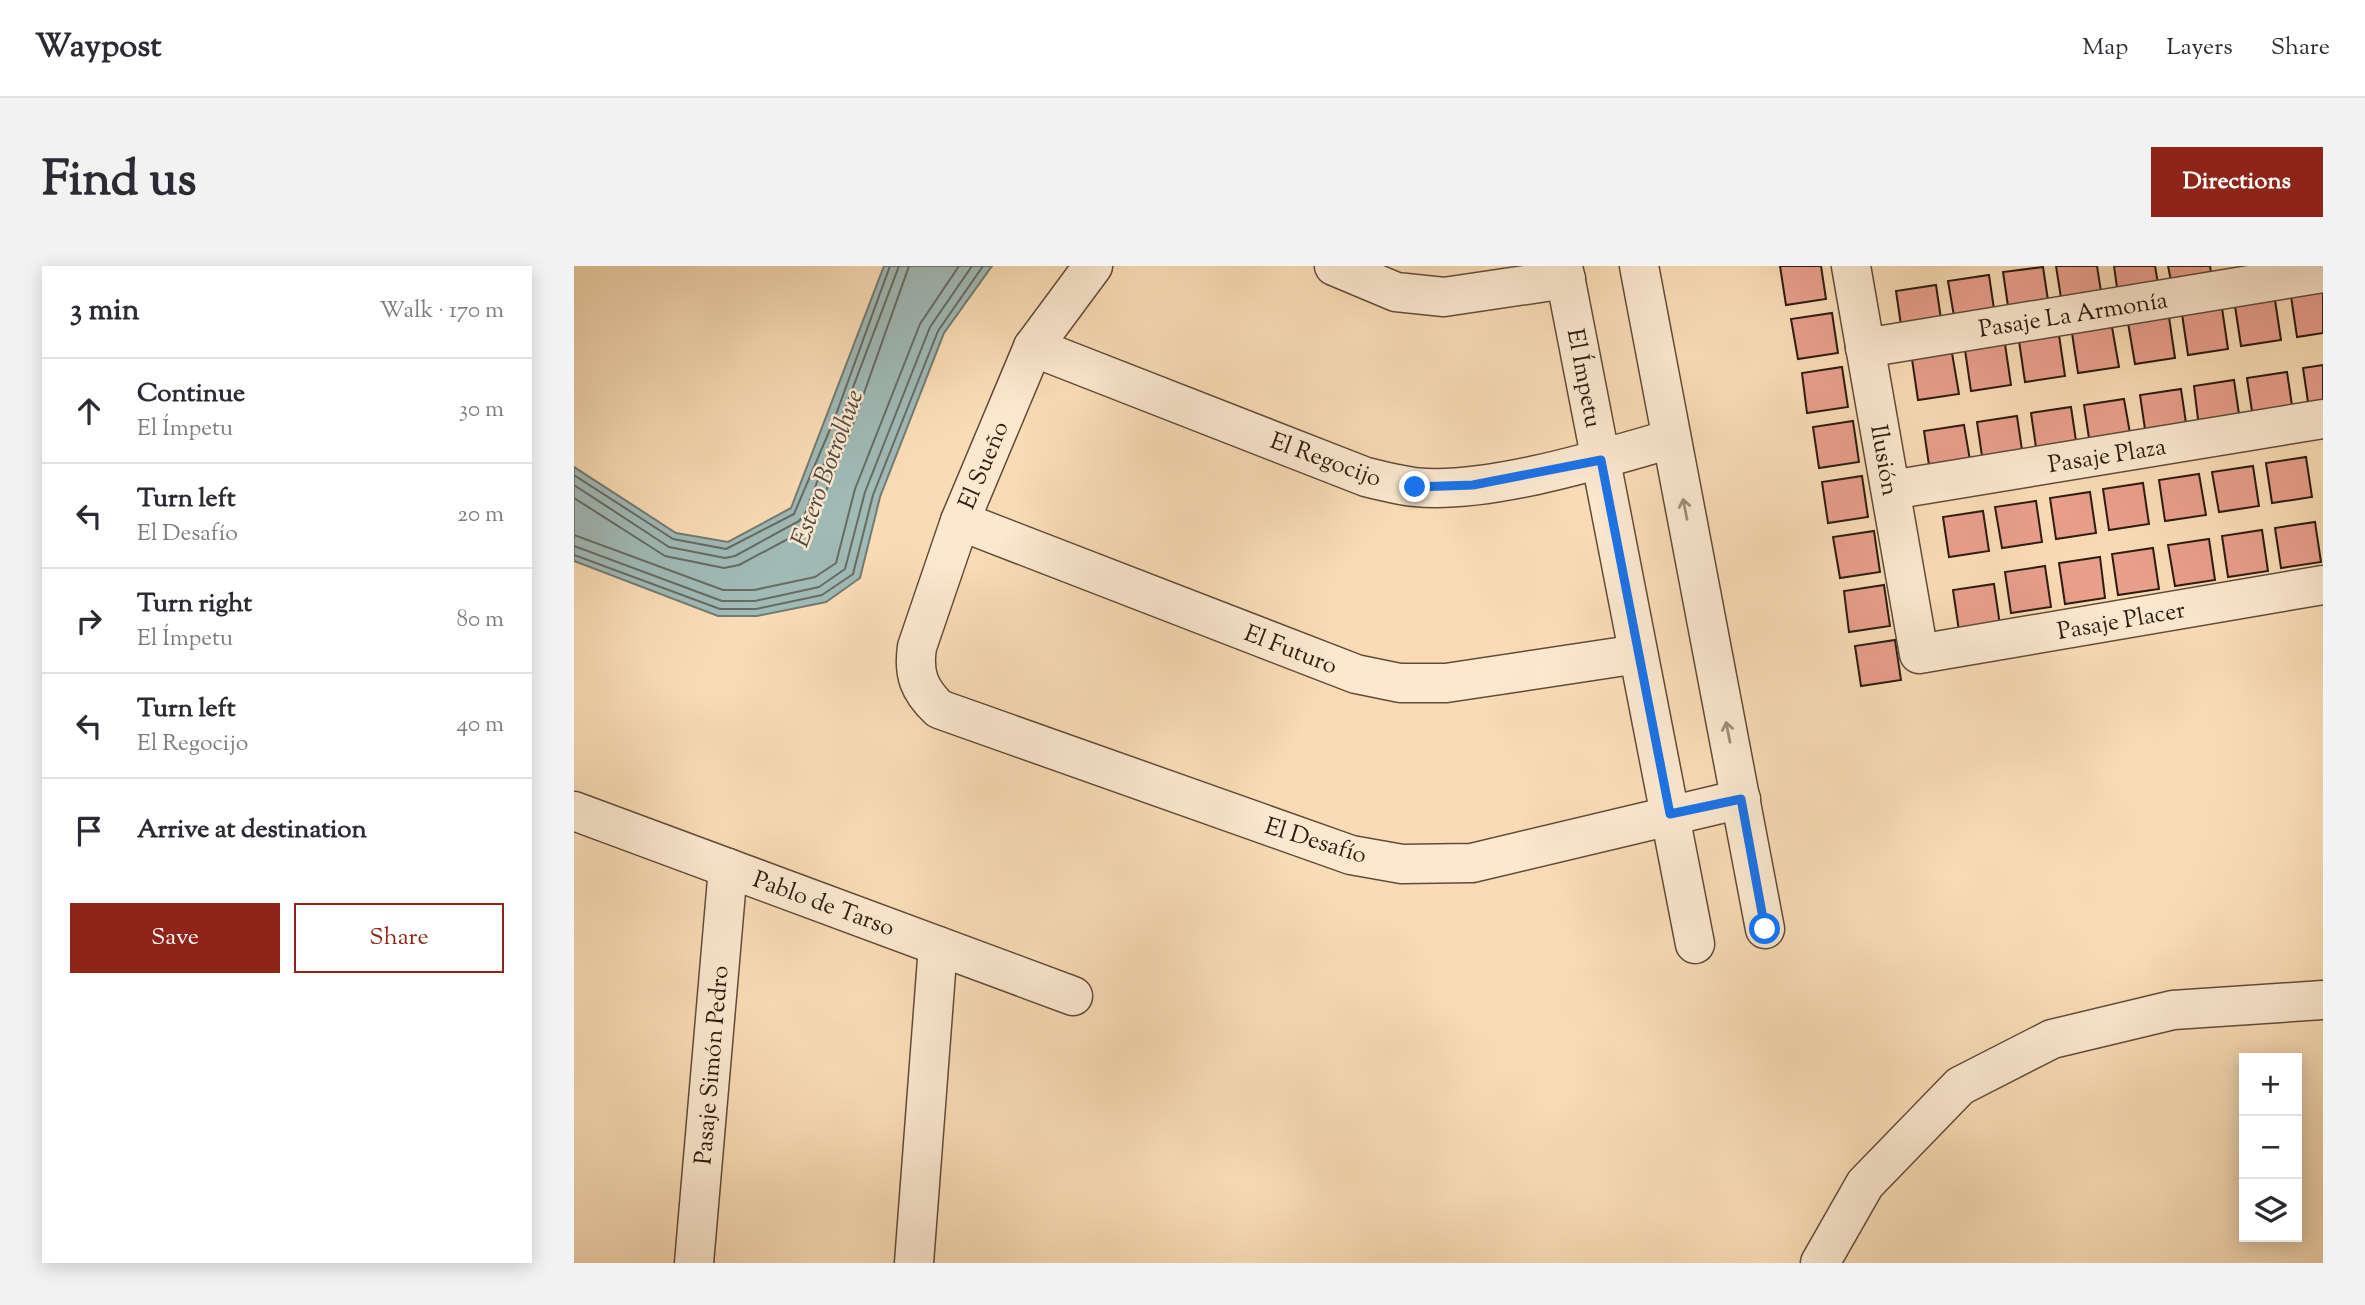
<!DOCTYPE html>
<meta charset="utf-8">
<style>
:root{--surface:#fff;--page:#f2f2f3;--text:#2b2b33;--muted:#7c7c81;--line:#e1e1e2;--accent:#8f2418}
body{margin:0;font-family:"Sorts Mill Goudy",serif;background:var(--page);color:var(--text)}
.controls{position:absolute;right:21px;bottom:21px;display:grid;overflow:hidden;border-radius:0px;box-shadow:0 4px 18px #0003}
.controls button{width:63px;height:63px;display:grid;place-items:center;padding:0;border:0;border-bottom:2px solid var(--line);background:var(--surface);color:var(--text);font:35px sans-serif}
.stop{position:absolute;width:21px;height:21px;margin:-16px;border:5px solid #1a73e8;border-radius:50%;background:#fff}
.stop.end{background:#1a73e8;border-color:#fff;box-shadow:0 2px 7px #0008}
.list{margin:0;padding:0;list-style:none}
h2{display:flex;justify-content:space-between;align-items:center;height:91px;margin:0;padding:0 28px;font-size:30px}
h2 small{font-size:23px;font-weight:400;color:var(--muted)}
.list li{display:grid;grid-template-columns:46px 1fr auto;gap:21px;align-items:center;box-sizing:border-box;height:105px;padding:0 28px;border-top:2px solid var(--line)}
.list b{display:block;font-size:26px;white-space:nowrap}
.list p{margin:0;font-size:23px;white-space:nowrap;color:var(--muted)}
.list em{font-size:23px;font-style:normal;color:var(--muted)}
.actions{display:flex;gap:14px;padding:21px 28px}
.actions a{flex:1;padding:16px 0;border:2px solid var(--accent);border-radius:0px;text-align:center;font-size:24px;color:var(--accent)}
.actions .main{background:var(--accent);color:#fff}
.icon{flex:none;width:38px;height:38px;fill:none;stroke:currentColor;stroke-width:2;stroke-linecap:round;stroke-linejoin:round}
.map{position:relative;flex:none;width:1749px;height:997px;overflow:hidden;border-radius:0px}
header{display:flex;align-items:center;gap:42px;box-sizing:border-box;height:98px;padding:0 35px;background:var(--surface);border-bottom:2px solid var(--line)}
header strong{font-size:33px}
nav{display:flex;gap:38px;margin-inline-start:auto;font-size:24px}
.intro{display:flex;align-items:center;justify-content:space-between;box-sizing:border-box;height:168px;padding:0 42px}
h1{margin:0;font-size:49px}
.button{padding:18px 32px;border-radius:0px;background:var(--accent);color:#fff;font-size:24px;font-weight:700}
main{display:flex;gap:42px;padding:0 42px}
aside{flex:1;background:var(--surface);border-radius:0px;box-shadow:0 4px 18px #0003}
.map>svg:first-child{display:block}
</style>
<header>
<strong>Waypost</strong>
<nav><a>Map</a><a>Layers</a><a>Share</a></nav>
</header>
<div class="intro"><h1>Find us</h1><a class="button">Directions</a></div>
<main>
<aside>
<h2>3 min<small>Walk · 170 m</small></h2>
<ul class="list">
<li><svg class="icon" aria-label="ahead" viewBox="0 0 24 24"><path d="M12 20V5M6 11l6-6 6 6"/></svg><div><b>Continue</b><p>El Ímpetu</p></div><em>30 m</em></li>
<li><svg class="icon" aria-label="left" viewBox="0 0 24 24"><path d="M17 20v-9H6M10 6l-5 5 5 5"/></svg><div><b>Turn left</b><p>El Desafío</p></div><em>20 m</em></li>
<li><svg class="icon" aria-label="right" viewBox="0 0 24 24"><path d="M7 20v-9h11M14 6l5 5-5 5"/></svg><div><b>Turn right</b><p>El Ímpetu</p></div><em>80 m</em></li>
<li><svg class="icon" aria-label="left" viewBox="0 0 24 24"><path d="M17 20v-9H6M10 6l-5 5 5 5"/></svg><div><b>Turn left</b><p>El Regocijo</p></div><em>40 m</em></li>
<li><svg class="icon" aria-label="arrive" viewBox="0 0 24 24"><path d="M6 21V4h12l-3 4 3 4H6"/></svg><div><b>Arrive at destination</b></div></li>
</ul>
<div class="actions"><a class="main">Save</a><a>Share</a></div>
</aside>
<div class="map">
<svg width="1749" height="997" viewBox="0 0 1749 997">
<rect width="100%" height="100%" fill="#f9dcb5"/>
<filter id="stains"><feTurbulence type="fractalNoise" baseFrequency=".00286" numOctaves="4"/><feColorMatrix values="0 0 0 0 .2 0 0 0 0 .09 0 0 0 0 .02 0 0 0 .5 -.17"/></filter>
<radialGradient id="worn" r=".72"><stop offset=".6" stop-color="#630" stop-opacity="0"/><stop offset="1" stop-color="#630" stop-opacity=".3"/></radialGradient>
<polygon fill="#a0bab6" stroke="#727b74" stroke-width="2" points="310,0 418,0 370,67 306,231 286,312 252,336 183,350 144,350 0,295 0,201 102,267 154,276 217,242"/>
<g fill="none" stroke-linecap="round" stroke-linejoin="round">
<g stroke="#676b64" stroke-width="2">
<polyline points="0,209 99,273 152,283 220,248 260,154 316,0"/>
<polyline points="0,219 95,281 151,292 161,290 225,255 231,248 325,0"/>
<polyline points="0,232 91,290 150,302 165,299 229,265 241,252 278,161 335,0"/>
<polyline points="0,269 149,324 180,324 241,311 262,297 281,223 346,58 385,0"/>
<polyline points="0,280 148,335 181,335 245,321 271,303 291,226 356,61 398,0"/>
<polyline points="0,289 146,343 182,343 248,329 279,308 299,229 364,65 409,0"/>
</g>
</g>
<g fill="#e89f8c" stroke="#2e1c11" stroke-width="2">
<polygon points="1206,0 1247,0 1252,33 1212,39"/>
<polygon points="1482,0 1523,0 1528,32 1488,38"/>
<polygon points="1540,0 1581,0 1585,23 1544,29"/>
<polygon points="1594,0 1636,0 1638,14 1598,20"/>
<polygon points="1469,1 1475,41 1435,47 1429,6"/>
<polygon points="1415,9 1421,50 1381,56 1374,15"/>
<polygon points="1362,19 1368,60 1328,66 1322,25"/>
<polygon points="1749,26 1749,67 1723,71 1717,30"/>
<polygon points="1701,34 1707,74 1667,80 1661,40"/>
<polygon points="1648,42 1654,83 1614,89 1608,48"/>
<polygon points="1258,47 1264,87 1224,93 1217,53"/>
<polygon points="1595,51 1601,92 1561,98 1554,57"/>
<polygon points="1538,61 1545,101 1504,107 1498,67"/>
<polygon points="1485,69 1491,110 1451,116 1445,75"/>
<polygon points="1431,78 1437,119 1397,125 1391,84"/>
<polygon points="1378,87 1385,128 1344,134 1338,93"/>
<polygon points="1749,99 1749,141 1735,143 1729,102"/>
<polygon points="1268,101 1274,141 1233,147 1228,107"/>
<polygon points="1713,106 1719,146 1679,152 1673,112"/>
<polygon points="1660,114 1666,155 1625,161 1620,120"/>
<polygon points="1607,123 1613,164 1572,170 1566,129"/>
<polygon points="1550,133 1557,173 1516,179 1510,139"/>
<polygon points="1497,141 1503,182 1463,188 1457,147"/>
<polygon points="1443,150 1449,191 1409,197 1403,156"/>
<polygon points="1279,155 1285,196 1245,202 1239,161"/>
<polygon points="1390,159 1397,200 1356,206 1350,165"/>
<polygon points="1732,191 1738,231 1698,237 1692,197"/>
<polygon points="1679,200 1685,240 1645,246 1638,206"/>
<polygon points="1625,208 1632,249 1591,255 1585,214"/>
<polygon points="1288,210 1294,251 1254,257 1248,216"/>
<polygon points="1569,217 1575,258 1535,264 1529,223"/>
<polygon points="1516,226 1522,267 1482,273 1476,232"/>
<polygon points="1462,235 1468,276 1428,282 1421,241"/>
<polygon points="1409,245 1415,285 1375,291 1369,251"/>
<polygon points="1741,256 1747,296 1707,302 1701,262"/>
<polygon points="1688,264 1694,305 1654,311 1648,270"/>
<polygon points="1300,265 1306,306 1266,312 1259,271"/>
<polygon points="1635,273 1641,314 1601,320 1594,279"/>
<polygon points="1579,282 1585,323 1544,329 1538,288"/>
<polygon points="1526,291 1531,332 1491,338 1485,297"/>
<polygon points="1471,300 1477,341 1437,347 1431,306"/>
<polygon points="1420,318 1426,359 1385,365 1379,324"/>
<polygon points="1310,319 1316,360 1275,366 1270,325"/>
<polygon points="1321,374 1327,414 1287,420 1281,380"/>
</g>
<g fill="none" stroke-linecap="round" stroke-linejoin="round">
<defs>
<g id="minor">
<path d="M 519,0 L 459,81 L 386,255 L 343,381 C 339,408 345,424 365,443 L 777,589 L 828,598 L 898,597 L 1167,533"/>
<polyline points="760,0 822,26 870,31 992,13"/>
<polyline points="989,0 1121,678"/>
<polyline points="1065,0 1191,663"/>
<polyline points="1277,0 1345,388 1749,319"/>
<path d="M 459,81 L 792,211 C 808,215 824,219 840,221 C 911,229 1028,193 1097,173"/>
<polyline points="1291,82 1749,7"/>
<polyline points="1317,224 1749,153"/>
<polyline points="386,255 782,408 826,417 872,417 1064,388"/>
<polyline points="0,545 499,730"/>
<polyline points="120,997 154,602"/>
<polyline points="340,997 364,680"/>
<polyline points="1246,997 1291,918 1386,820 1478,773 1599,744 1749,734"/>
</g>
</defs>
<use href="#minor" stroke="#614c3a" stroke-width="41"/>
<use href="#minor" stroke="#fbe8cf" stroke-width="38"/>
</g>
<defs><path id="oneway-shaft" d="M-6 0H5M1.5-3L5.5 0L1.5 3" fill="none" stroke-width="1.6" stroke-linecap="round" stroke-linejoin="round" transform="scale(1.75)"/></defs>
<g stroke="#9f8c7a">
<use href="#oneway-shaft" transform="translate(1111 243) rotate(-101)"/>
<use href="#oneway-shaft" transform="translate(1154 466) rotate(-101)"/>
</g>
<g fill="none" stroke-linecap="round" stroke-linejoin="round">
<polyline stroke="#1a73e8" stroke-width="9" points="841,221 899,219 1027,194 1096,548 1167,533 1191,663"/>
</g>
<g text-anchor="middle" stroke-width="5" stroke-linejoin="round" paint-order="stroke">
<g font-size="24" fill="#2e1c11" stroke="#fbe8cf">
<text transform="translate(1499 48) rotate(-9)" y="8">Pasaje La Armonía</text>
<text transform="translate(1011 112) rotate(79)" y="8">El Ímpetu</text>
<text transform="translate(1533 189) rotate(-9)" y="8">Pasaje Plaza</text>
<text transform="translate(752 193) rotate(20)" y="8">El Regocijo</text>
<text transform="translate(1311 194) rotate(80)" y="8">Ilusión</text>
<text transform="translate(409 199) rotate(-67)" y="8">El Sueño</text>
<text transform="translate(1547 354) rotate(-10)" y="8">Pasaje Placer</text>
<text transform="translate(717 383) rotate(21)" y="8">El Futuro</text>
<text transform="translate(742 574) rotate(17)" y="8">El Desafío</text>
<text transform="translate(250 637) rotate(20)" y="8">Pablo de Tarso</text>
<text transform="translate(137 799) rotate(-85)" y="8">Pasaje Simón Pedro</text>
</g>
<g font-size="26" font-style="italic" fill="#504b43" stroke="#fbe8cf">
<text transform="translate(252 202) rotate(-70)" y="9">Estero Botrolhue</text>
</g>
</g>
<rect width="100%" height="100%" filter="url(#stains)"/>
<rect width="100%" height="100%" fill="url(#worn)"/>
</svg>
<div class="controls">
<button>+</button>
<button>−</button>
<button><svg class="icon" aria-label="layers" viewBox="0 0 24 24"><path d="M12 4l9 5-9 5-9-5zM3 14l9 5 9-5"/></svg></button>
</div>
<div class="stop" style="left:1191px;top:663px"></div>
<div class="stop end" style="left:841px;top:221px"></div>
</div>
</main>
